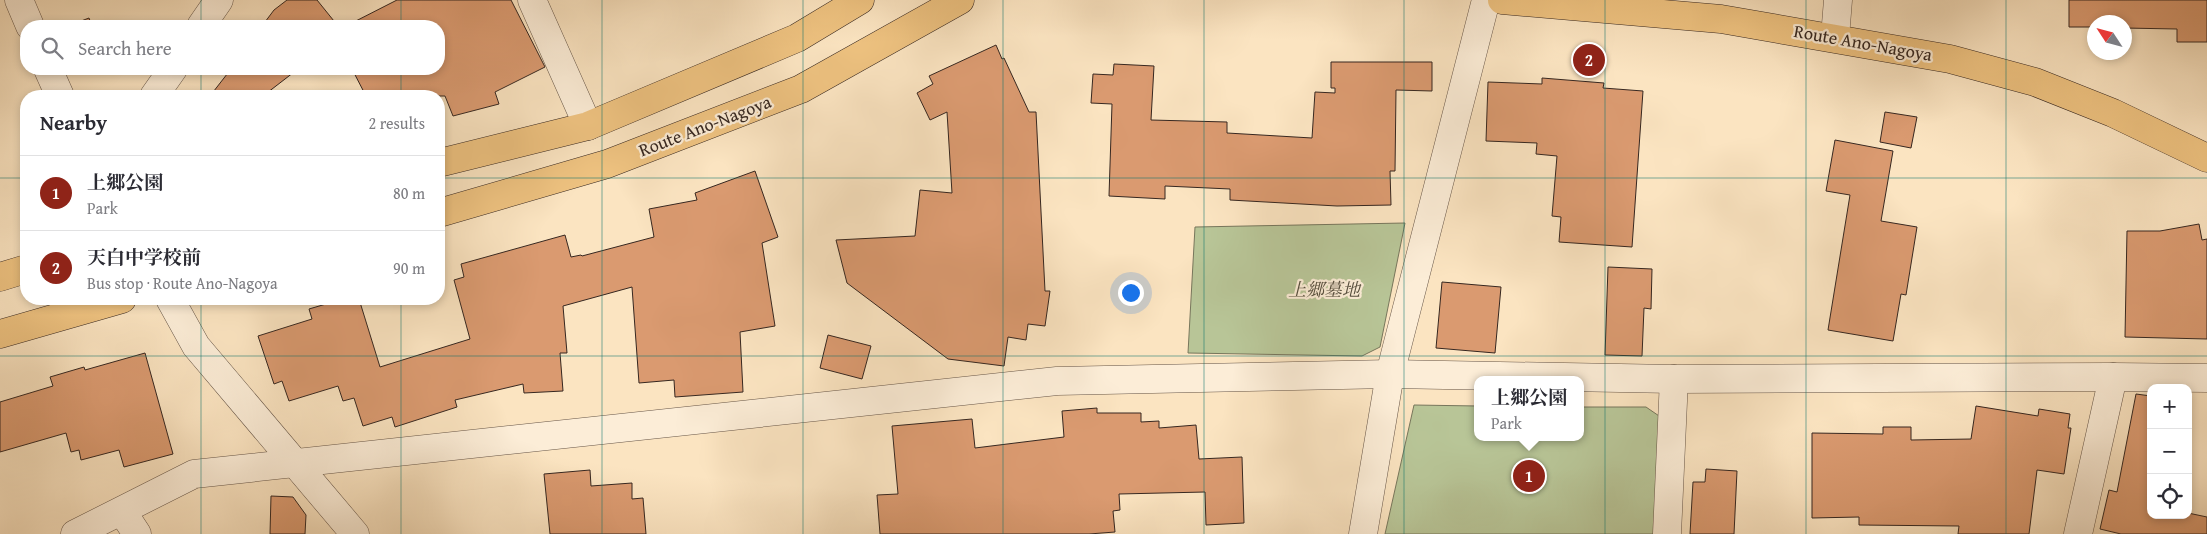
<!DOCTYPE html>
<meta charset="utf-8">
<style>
:root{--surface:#fff;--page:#f7f7f7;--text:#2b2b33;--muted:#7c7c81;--line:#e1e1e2;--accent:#8f2418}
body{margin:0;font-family:"Gentium Book Plus","Noto Serif JP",serif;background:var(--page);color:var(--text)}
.controls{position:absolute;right:15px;bottom:15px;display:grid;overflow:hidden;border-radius:10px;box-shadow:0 2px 8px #0003}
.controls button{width:45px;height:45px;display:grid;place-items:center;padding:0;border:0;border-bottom:1px solid var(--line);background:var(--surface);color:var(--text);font:25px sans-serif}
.compass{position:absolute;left:2087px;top:15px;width:45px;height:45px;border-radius:50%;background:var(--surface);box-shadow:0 2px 8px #0003;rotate:306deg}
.you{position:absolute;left:1130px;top:292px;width:18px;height:18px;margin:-12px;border:4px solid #fff;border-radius:50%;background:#1a73e8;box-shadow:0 0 0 8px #1a73e833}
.badge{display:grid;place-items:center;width:32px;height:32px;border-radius:50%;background:var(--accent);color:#fff;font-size:16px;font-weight:700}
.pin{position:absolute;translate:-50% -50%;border:2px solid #fff;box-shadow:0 1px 5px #0006}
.popup{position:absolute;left:1474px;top:376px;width:110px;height:65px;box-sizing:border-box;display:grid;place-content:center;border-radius:10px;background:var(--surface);filter:drop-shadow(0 1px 4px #0005);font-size:16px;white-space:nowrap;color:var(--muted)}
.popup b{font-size:19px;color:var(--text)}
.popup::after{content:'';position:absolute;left:50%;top:100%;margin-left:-10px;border:10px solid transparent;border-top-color:var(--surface)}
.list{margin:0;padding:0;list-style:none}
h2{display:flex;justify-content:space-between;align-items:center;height:65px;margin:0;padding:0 20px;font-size:21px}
h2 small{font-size:16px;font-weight:400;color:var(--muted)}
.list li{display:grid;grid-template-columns:32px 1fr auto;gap:15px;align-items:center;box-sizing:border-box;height:75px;padding:0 20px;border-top:1px solid var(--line)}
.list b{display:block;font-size:19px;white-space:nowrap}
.list p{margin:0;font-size:16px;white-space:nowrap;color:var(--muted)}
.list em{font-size:16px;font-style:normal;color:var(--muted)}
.icon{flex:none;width:28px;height:28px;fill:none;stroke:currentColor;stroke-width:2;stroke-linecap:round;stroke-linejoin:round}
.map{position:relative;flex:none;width:2207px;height:534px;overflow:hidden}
.search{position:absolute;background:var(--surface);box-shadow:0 2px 8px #0003;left:20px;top:20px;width:425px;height:55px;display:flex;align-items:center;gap:12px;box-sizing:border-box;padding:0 18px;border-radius:20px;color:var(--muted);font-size:19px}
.panel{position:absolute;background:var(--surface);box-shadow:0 2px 8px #0003;left:20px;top:90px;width:425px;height:215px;border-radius:20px}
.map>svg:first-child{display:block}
</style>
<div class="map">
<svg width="2207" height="534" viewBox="0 0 2207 534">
<rect width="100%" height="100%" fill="#fbe4c1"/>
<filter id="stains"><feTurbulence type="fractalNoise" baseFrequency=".004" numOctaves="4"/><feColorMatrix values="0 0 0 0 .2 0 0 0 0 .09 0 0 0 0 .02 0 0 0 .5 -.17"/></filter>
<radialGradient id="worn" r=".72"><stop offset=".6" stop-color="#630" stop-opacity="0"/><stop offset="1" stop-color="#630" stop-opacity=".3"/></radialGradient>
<g fill="#b8c597" stroke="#77765c">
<polygon points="1405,223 1380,347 1362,356 1188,353 1195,227"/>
<polygon points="1414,405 1478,406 1478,437 1580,437 1580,407 1646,407 1662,418 1657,534 1385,534"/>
</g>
<g fill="#da9a70" stroke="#362720">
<polygon points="287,0 317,0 338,26 262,26 274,10"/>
<polygon points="397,0 511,0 545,67 495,92 499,104 453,116 445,96 366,96 352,69 439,69 439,26 346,26"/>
<polygon points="2069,0 2207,0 2207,42 2177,42 2177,29 2124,28 2124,22 2094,22 2094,27 2069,27"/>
<polygon points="89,18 92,26 68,26"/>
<polygon points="996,45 1002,59 1004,58 1029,112 1036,112 1045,291 1050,291 1045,326 1028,324 1026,340 1008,337 1004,366 948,359 847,283 836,240 915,236 920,190 952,193 947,112 930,120 917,93 933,84 929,76"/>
<polygon points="1331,62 1432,62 1432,91 1396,90 1395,171 1390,171 1391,205 1337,206 1230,200 1230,189 1165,186 1165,199 1109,196 1112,104 1091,103 1093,74 1113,75 1114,64 1154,66 1151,120 1227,122 1227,133 1312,138 1315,92 1335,93 1335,88 1331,88"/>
<polygon points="231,69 298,69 263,96 210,96"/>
<polygon points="1542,78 1604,83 1603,88 1643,91 1632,247 1559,242 1561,217 1552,216 1557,156 1536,154 1537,143 1486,141 1488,82 1542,84"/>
<polygon points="1885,112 1917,117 1911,148 1880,142"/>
<polygon points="1835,140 1893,151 1881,221 1917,227 1906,295 1901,294 1893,341 1828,330 1850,195 1826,191"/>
<polygon points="755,171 778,237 762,243 775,326 740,332 743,392 675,397 674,380 639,383 632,287 563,306 567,353 560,353 563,391 524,393 523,384 455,400 457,407 395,427 392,417 363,426 354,398 343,401 338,386 289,401 282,381 274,384 258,336 312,319 309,309 343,299 359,299 380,367 470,339 454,280 464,277 461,264 565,235 571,257 581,255 582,256 654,237 649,209 697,200 695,193"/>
<polygon points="2199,224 2202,240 2207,239 2207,339 2125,337 2127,231 2160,231"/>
<polygon points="1608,267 1652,269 1651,309 1644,308 1642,356 1605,355"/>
<polygon points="1442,282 1501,287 1495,353 1436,348"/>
<polygon points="828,335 871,346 862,379 820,368"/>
<polygon points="145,353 173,454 124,467 119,450 81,460 79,450 71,452 66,433 0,452 0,402 53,386 50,377 84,367 85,370"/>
<polygon points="2136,394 2151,396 2151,515 2188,515 2188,513 2207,517 2207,534 2121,534 2100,529 2109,490 2117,492"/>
<polygon points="1976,406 2038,416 2039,409 2070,414 2068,428 2071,428 2064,474 2037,470 2029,534 1958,534 1959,526 1859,525 1859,517 1812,518 1812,433 1883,434 1883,427 1911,427 1911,440 1971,439"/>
<polygon points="1097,408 1097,413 1141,413 1141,422 1159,421 1159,428 1196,425 1199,459 1242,457 1244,523 1206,525 1205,492 1119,494 1120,510 1113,511 1115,532 1089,534 880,534 877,495 898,494 892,426 972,419 975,448 1064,437 1062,411"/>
<polygon points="1706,469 1737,471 1734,534 1690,534 1693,482 1705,482"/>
<polygon points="590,470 591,486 632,483 632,499 643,498 646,534 550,534 544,474"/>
<polygon points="271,496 293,497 306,515 305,534 270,534"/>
</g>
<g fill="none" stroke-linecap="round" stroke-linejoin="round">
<defs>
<g id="minor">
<polyline points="19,0 30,26"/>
<polyline points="532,0 588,126"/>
<polyline points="201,26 219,0"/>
<polyline points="1835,37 1838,0"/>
<polyline points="48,69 60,96"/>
<polyline points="154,96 173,69"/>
<polyline points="170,299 196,346 355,534"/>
<polyline points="122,511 137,534"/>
<polyline points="75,534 194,474 1057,381 1390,374 1674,379 2113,377"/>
<polyline points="1363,534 1390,374 1486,0"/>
<polyline points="1667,534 1674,379"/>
<polyline points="2078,534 2113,377 2207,378"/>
</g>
<g id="major">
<polyline points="1502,0 1721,19 1950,59 2035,82 2113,113 2207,158"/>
<polyline points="439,163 588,126 797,38 860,0"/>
<polyline points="439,213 607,164 801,89 960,0"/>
<polyline points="0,277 26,269"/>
<polyline points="0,334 122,299"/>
</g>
</defs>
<use href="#minor" stroke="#675648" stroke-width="29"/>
<use href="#major" stroke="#362720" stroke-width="29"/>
<use href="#minor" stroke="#fcedd7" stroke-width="28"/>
<use href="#major" stroke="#eec280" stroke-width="28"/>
</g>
<path fill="none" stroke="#0f766e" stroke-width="1" stroke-opacity="0.55" d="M 201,0 L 201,26M 401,0 L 401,26M 602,0 L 602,534M 803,0 L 803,534M 1003,0 L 1003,534M 1204,0 L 1204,534M 1404,0 L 1404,534M 1605,0 L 1605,534M 1806,0 L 1806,534M 2006,0 L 2006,534M 201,69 L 201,96M 401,69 L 401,96M 0,178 L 26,178M 439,178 L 2207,178M 201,299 L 201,534M 401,299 L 401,534M 0,356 L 2207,356"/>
<g text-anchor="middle" stroke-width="4.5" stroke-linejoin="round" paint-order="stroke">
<g font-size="18" fill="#362720" stroke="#fcedd7">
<text transform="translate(1863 43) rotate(10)" y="6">Route Ano-Nagoya</text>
<text transform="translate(705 126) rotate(-21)" y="6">Route Ano-Nagoya</text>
</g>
<g font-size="18" font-style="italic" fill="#564e3e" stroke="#fcedd7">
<text x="1324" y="296">上郷墓地</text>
</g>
</g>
<rect width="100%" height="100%" filter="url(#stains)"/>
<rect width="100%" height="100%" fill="url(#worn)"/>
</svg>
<div class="controls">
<button>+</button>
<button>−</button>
<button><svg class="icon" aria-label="locate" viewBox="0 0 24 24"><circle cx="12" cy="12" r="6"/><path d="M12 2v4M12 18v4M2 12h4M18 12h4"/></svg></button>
</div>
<svg class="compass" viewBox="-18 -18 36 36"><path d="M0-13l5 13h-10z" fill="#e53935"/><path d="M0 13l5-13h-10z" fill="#7c7c81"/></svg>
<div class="you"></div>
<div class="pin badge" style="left:1529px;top:476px">1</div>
<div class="popup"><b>上郷公園</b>Park</div>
<div class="pin badge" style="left:1589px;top:60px">2</div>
<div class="search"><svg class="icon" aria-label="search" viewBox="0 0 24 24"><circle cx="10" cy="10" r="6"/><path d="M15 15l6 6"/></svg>Search here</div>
<section class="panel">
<h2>Nearby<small>2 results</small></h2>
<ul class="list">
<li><span class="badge">1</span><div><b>上郷公園</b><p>Park</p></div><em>80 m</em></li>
<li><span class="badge">2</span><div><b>天白中学校前</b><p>Bus stop · Route Ano-Nagoya</p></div><em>90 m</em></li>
</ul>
</section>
</div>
